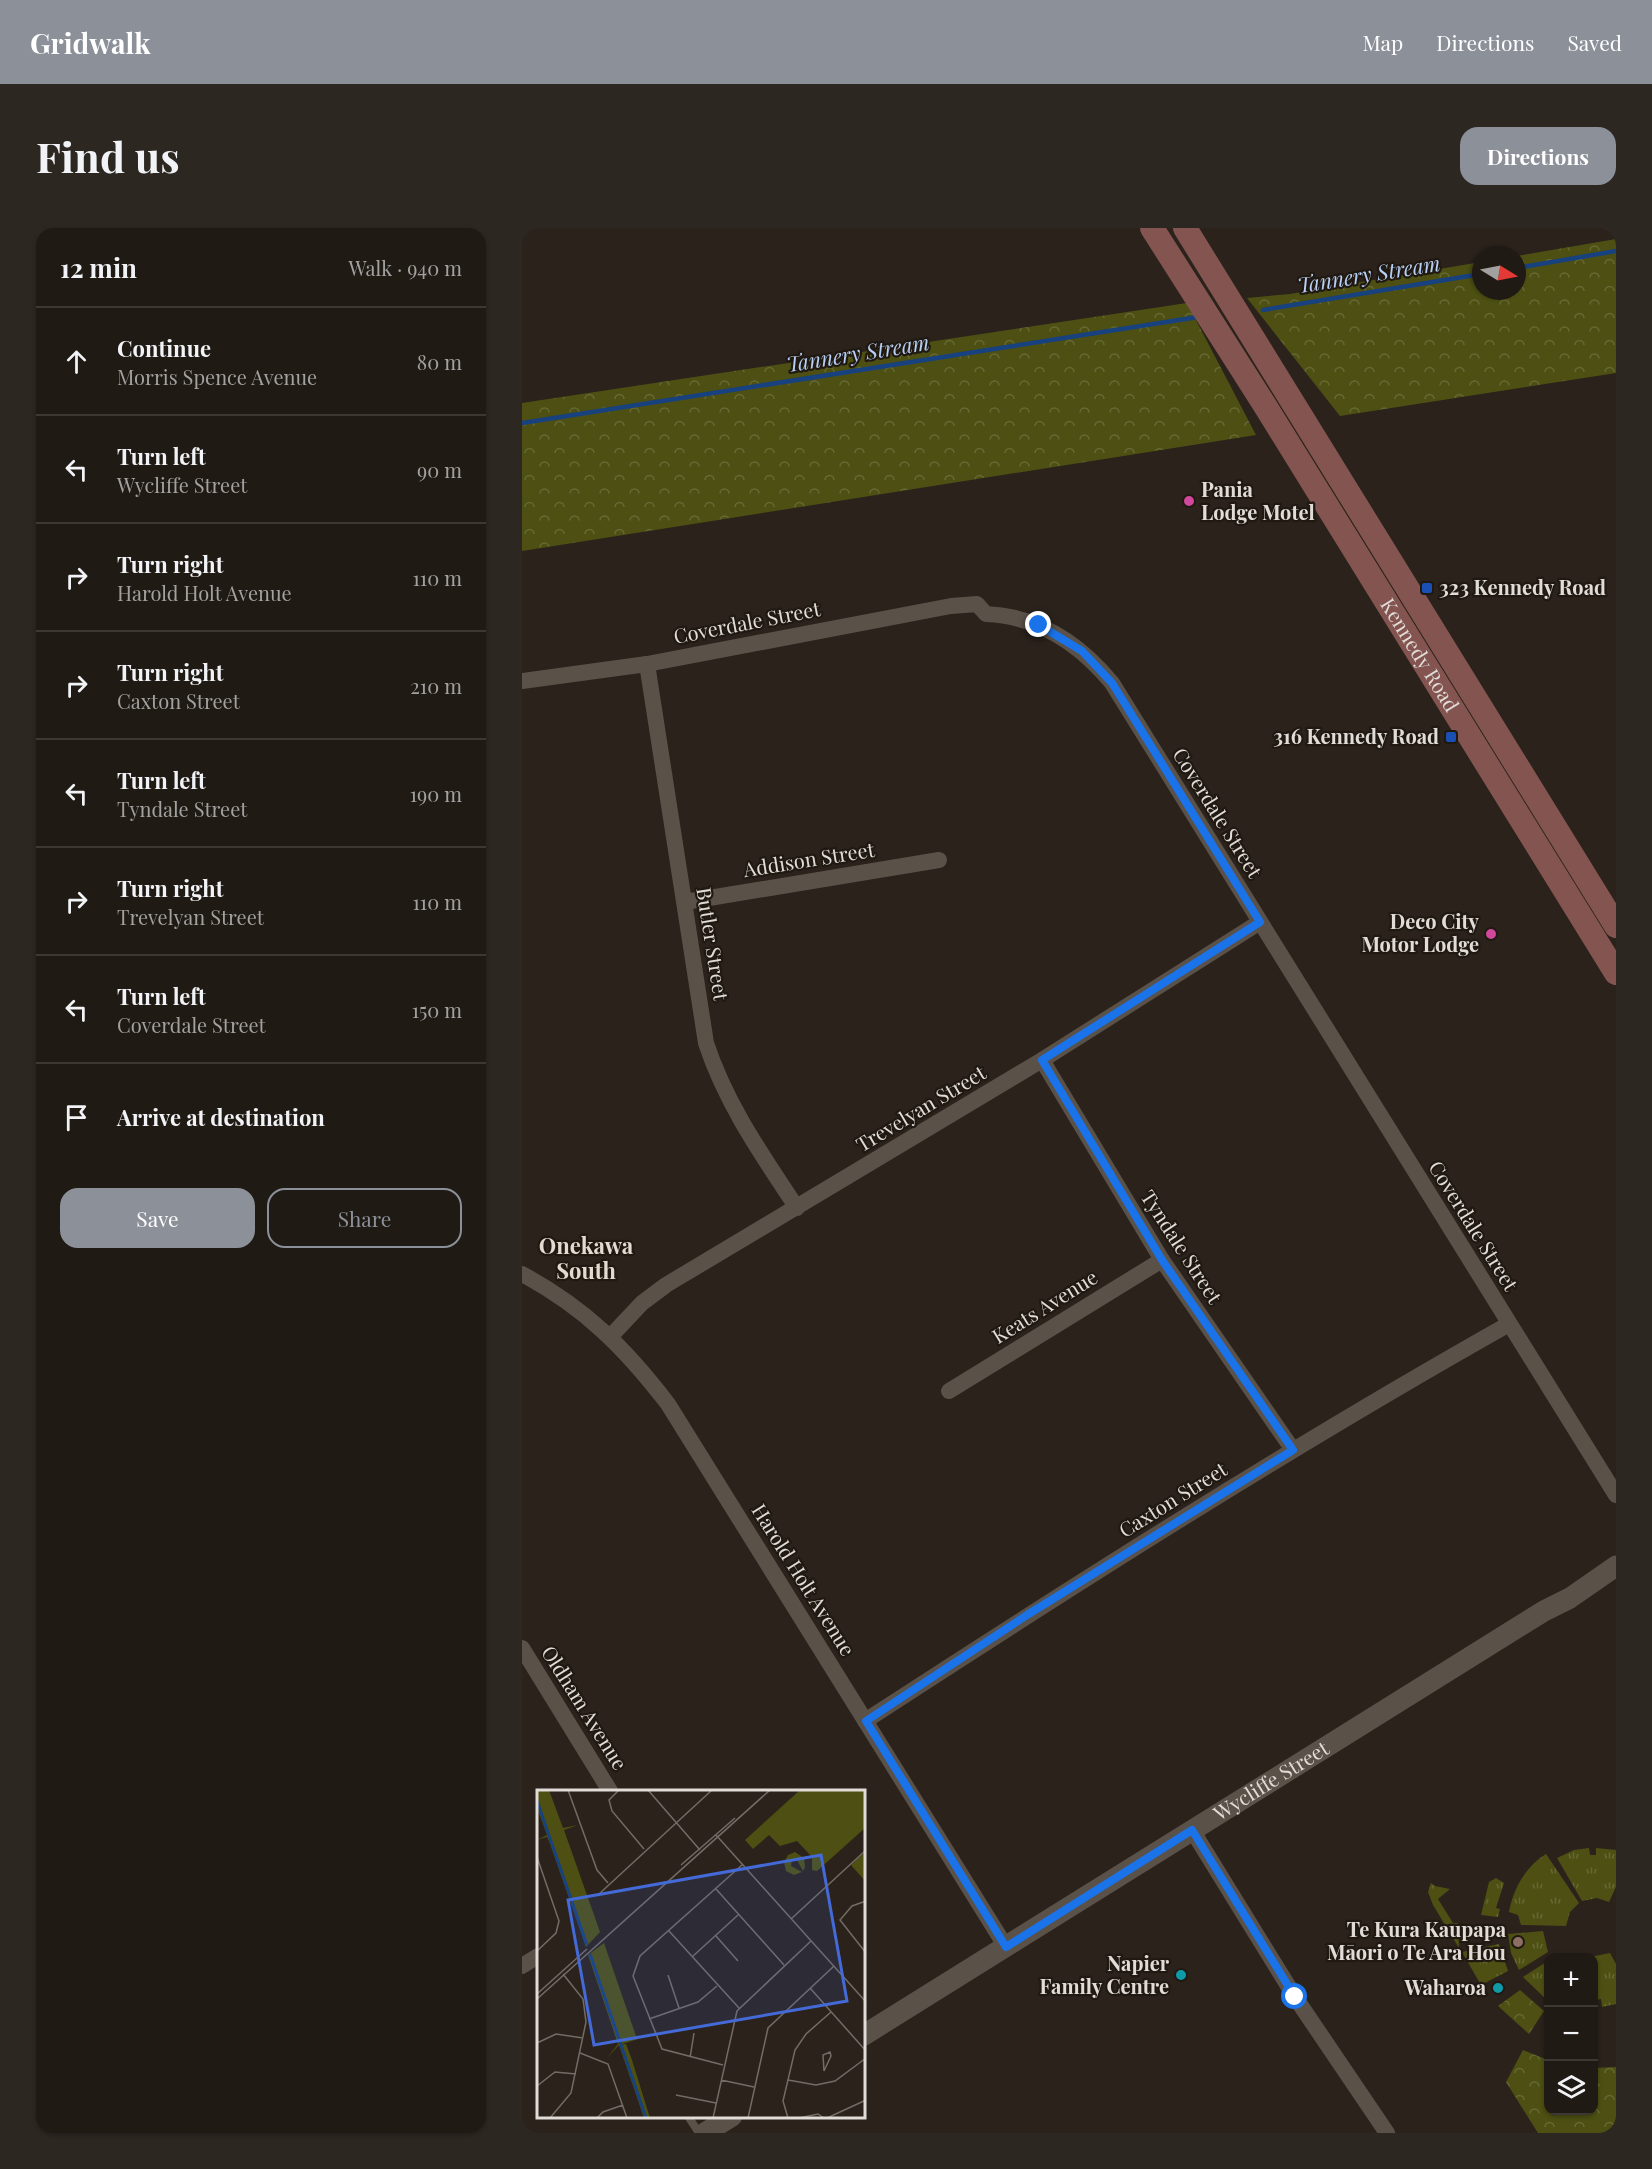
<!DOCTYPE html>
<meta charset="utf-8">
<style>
:root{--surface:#201a14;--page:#2d2722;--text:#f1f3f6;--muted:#a2a1a0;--line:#3d3834;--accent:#8c9099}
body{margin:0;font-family:"Playfair Display",serif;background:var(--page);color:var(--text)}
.controls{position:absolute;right:18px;bottom:18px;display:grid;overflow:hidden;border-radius:12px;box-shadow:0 2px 4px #0004}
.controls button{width:54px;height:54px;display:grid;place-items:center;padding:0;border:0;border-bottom:2px solid var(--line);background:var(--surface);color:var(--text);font:30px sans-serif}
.compass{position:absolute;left:950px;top:18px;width:54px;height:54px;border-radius:50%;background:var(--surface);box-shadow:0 2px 4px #0004;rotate:100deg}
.stop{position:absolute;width:18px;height:18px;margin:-14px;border:4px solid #1a73e8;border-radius:50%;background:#fff}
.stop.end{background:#1a73e8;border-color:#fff;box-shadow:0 2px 6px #0008}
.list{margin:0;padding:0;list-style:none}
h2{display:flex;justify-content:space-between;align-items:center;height:78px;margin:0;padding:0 24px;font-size:26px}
h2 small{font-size:20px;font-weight:400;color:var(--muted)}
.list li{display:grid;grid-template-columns:39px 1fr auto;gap:18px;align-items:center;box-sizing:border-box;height:108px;padding:0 24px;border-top:2px solid var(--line)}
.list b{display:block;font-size:22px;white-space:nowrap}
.list p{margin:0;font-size:20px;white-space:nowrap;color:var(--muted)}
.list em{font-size:20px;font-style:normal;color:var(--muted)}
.actions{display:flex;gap:12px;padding:18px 24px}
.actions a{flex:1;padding:14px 0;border:2px solid var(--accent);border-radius:18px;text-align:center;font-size:21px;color:var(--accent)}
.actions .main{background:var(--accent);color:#fff}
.icon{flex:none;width:33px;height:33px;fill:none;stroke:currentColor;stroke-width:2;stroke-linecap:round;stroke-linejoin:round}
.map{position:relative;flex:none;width:1094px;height:1905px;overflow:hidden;border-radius:18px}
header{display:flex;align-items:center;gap:36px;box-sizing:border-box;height:84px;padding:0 30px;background:var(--accent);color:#fff}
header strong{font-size:28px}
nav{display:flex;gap:33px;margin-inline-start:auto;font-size:21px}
.intro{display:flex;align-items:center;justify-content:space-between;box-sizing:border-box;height:144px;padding:0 36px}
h1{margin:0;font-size:42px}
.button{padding:15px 27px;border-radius:18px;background:var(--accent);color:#fff;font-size:21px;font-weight:700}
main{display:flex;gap:36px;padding:0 36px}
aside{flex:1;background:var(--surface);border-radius:18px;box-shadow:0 2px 4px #0004}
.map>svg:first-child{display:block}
</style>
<header>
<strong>Gridwalk</strong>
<nav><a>Map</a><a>Directions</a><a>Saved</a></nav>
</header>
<div class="intro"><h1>Find us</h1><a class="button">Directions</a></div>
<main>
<aside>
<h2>12 min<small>Walk · 940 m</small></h2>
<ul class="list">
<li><svg class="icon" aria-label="ahead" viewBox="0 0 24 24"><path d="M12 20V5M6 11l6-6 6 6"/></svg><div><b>Continue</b><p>Morris Spence Avenue</p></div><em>80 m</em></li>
<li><svg class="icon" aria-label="left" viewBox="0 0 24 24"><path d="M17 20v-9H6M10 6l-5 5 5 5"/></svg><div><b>Turn left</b><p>Wycliffe Street</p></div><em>90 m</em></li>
<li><svg class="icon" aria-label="right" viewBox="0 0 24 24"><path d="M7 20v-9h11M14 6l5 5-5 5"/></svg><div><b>Turn right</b><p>Harold Holt Avenue</p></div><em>110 m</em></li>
<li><svg class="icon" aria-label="right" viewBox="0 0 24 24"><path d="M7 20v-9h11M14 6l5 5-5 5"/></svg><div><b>Turn right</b><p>Caxton Street</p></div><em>210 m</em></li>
<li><svg class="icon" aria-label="left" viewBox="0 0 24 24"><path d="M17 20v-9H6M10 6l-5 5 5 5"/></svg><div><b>Turn left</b><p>Tyndale Street</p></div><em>190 m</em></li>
<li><svg class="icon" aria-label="right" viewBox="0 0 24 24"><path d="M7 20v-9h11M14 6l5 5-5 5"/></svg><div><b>Turn right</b><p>Trevelyan Street</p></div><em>110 m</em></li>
<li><svg class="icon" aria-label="left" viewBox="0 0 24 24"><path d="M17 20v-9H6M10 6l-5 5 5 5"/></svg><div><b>Turn left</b><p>Coverdale Street</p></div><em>150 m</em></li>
<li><svg class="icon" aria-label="arrive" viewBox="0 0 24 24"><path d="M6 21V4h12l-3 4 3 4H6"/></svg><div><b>Arrive at destination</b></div></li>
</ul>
<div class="actions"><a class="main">Save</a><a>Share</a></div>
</aside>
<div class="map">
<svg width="1094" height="1905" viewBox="0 0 1094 1905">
<defs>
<pattern id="grass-tufts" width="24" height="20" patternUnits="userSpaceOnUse" patternTransform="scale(1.5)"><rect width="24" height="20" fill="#4d5012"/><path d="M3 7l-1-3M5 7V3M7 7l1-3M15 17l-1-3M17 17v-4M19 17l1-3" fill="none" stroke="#666934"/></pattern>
<pattern id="forest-crowns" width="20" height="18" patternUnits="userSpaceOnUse" patternTransform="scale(1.5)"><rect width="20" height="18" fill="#4d5012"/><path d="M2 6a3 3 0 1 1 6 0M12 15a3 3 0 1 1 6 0" fill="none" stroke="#666934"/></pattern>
</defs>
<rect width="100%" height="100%" fill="#2a221b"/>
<g fill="url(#grass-tufts)">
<polygon points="1067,1620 1068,1627 1074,1627 1074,1620 1094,1622 1094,1659 1087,1674 1075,1670 1060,1673 1035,1630 1052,1622"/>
<path d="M 1024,1626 L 1057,1675 L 1048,1684 L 1044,1698 L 999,1697 L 996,1687 L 987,1684 C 991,1661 1004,1638 1024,1626 Z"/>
<polygon points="974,1650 982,1655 974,1680 978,1681 976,1689 959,1687 967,1654"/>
<polygon points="909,1655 913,1658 928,1661 916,1671 931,1695 936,1695 937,1720 911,1677 906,1664"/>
<polygon points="1021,1703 1026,1724 997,1742 989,1725 986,1706"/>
<polygon points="977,1716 986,1743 959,1757 940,1724"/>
<polygon points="1088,1725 1094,1736 1094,1776 1080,1779 1079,1771 1073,1772 1072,1779 1072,1730 1059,1729 1061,1726 1073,1728"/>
<polygon points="1026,1733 1026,1773 1001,1749"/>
</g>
<g fill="url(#forest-crowns)">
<polygon points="1094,11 1094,145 818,188 725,70 768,66 959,34 959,63 995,63 995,28"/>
<polygon points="665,75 734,207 0,323 0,175"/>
<polygon points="998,1762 1022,1783 1007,1806 976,1778"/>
<polygon points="1001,1822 1026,1832 1026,1882 1072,1882 1072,1840 1094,1839 1094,1905 1016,1905 984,1854"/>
</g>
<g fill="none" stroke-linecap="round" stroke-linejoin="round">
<g stroke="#17417f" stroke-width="4.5">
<polyline points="995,40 1094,23"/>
<polyline points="741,82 959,46"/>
<polyline points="0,195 676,89"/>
</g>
<polyline stroke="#5a5148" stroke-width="8" points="166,1888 177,1905"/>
<g stroke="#5a5148" stroke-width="16">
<path d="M 125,436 L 184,815 C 204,876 240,927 275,980"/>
<path d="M 0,453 L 125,436 L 429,378 L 455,376 L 464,386 C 516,388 558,416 590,455 L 1094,1267"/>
<polyline points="163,674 417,632"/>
<polyline points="520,832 640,1032 771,1222"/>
<path d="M 0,1046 C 63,1080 103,1120 146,1176 L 484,1719"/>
<polyline points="88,1109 120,1075 144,1057 520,832 738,694"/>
<polyline points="427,1163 640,1032"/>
<polyline points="0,1420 88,1563"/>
<path d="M 343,1493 C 555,1355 767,1220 987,1096"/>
<polyline points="670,1602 773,1769 865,1905"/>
<polyline points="0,1738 16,1728"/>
</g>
<g stroke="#5a5148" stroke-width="21">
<path id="s1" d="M 342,1807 L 1022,1383 L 1048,1370 L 1094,1338"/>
<polyline points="183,1905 210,1888"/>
</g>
<g stroke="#835450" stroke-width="24">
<path id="s2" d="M 630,0 L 742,176 L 1094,745"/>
<polyline points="663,0 1094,698"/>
</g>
</g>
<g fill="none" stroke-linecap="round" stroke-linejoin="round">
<polyline stroke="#1a73e8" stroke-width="8" points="517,397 560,423 590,455 738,694 520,832 640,1032 771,1222 505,1387 344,1493 484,1719 670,1602 773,1769"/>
</g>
<g fill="#d1479c" stroke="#201912" stroke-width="2">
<circle cx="667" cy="273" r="6"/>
<circle cx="969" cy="706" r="6"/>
</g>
<g fill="#1a4fb4" stroke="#201912" stroke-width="2">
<rect x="899" y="354" width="12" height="12" rx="3"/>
<rect x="923" y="503" width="12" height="12" rx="3"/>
</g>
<circle fill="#8d6e63" stroke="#201912" stroke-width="2" cx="996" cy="1714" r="6"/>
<g fill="#0f9aa8" stroke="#201912" stroke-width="2">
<circle cx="659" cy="1747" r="6"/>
<circle cx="976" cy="1760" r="6"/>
</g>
<g text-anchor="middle" stroke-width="4.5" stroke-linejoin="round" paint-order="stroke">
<g font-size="20" font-weight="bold" fill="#e1dcd7" stroke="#201912" text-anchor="end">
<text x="679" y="269" text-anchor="start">Pania<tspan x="679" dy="23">Lodge Motel</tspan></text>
<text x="917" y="367" text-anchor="start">323 Kennedy Road</text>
<text x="917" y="516">316 Kennedy Road</text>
<text x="957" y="701">Deco City<tspan x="957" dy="23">Motor Lodge</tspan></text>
<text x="984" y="1709">Te Kura Kaupapa<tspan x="984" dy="23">Māori o Te Ara Hou</tspan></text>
<text x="647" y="1743">Napier<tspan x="647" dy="23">Family Centre</tspan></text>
<text x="964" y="1767">Waharoa</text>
</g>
<g font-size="20" fill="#e1dcd7" stroke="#201912">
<text transform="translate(225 395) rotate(-11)" y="7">Coverdale Street</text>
<text dy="7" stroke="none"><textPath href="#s2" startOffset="504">Kennedy Road</textPath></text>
<text transform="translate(695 585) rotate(58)" y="7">Coverdale Street</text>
<text transform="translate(287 632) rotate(-9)" y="7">Addison Street</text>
<text transform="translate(190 716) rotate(81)" y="7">Butler Street</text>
<text transform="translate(399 881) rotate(-31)" y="7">Trevelyan Street</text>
<text transform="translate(951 998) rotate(58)" y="7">Coverdale Street</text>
<text transform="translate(659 1019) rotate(57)" y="7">Tyndale Street</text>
<text transform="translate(523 1079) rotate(-32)" y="7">Keats Avenue</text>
<text transform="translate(651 1272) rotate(-32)" y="7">Caxton Street</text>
<text transform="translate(281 1352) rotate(58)" y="7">Harold Holt Avenue</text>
<text transform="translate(62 1480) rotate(58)" y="7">Oldham Avenue</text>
<text dy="7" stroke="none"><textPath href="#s1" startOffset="480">Wycliffe Street</textPath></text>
</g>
<g font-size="21" font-style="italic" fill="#b8d0f5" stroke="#201912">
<text transform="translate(847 47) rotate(-9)" y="7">Tannery Stream</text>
<text transform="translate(336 126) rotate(-9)" y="7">Tannery Stream</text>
</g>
<g font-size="22" font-weight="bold" fill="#e4dad0" stroke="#201912">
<text x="64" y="1026">Onekawa<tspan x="64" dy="25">South</tspan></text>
</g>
</g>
<g transform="translate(15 1562)">
<rect width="328" height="328" fill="#2a221b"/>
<path d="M 258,62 L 267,68 L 268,77 L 266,81 L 260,70 L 255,69 L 254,76 L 265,82 L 257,85 L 249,81 L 247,72 L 251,65 ZM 89,254 L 95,270 L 113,328 L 107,328 L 82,255 Z" fill="#4d5012"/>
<path d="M 0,0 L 12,0 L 26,38 L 41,35 L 27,40 L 63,142 L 49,157 L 12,51 L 10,47 L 0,50 L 10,45 L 0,18 ZM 263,0 L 328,0 L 328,38 L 280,81 L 275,80 L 275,67 L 260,51 L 243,56 L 232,45 L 216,59 L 208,50 ZM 328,62 L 328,91 L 314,75 ZM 67,153 L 100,249 L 114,245 L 82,255 L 69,269 L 81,254 L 51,165 Z" fill="#4d5012"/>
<path fill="none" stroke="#17417f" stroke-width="3" d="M 0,11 L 50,155M 53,164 L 109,328"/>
<path fill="none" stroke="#736c66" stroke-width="1.5" d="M 31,0 L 60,80 L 71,93M 82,0 L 72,10 L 75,21 L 107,59M 111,0 L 163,60M 179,45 L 329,212M 0,67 L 22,131 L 19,143 L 0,161M 144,75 L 198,28M 179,99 L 247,175M 62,104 L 175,0M 329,111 L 315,116 L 303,130 L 329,163M 254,129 L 329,60M 132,141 L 202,218M 179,146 L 201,171M 155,167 L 201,125M 131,185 L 142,218M 273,198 L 329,261M 0,204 L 50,159M 0,209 L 233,0M 112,229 L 161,212 L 180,196M 0,253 L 19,244 L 46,248M 293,262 L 294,266 L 287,281 L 286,265 ZM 43,263 L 71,274 L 90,328M 153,268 L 157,243M 186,275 L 125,259 L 96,186 L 103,166 L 205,75M 184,290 L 217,297M 251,290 L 279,295 L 298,291 L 329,268M 0,296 L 18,282 L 39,284M 144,306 L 139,305 L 179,313M 13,328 L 34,303 L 49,232 L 46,209 L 26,184M 60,328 L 66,322 L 86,315M 176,328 L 200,221 L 274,151M 211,328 L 231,238 L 297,176M 251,328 L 246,311 L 258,260 L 269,244 L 294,222M 262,328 L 281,324 L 287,328M 290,328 L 329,310"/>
<path fill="#446ad8" fill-opacity="0.15" stroke="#446ad8" stroke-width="3" d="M 284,65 L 310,211 L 57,255 L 31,110 Z"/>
<rect width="328" height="328" fill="none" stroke="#e1dcd7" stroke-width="3"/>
</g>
</svg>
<div class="controls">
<button>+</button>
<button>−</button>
<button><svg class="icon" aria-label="layers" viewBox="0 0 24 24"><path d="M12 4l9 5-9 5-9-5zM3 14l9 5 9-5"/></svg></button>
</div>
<svg class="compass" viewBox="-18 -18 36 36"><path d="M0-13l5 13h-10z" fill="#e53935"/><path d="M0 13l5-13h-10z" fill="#a2a1a0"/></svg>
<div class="stop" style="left:773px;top:1769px"></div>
<div class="stop end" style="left:517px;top:397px"></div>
</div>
</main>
